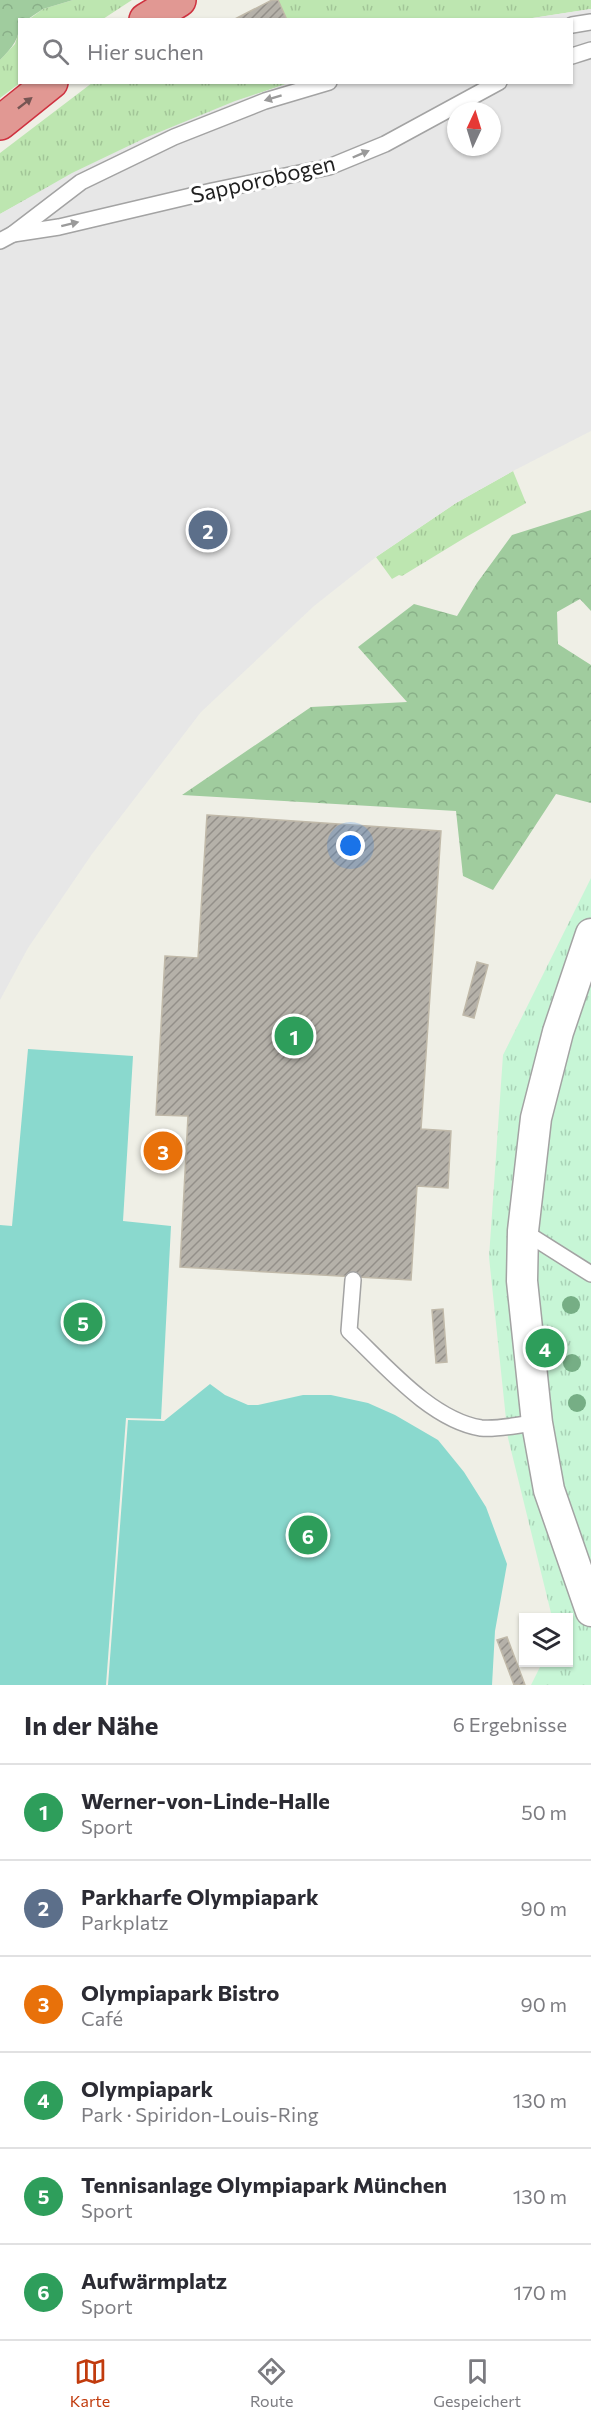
<!DOCTYPE html>
<html lang="de">
<meta charset="utf-8">
<style>
:root{--surface:#fff;--page:#f2f2f3;--text:#2b2b33;--muted:#7c7c81;--line:#e1e1e2;--accent:#c13b0d}
body{margin:0;font-family:Commissioner,sans-serif;background:var(--page);color:var(--text)}
.controls{position:absolute;right:18px;bottom:18px;display:grid;overflow:hidden;border-radius:0px;box-shadow:0 2px 4px #0004}
.controls button{width:54px;height:54px;display:grid;place-items:center;padding:0;border:0;border-bottom:2px solid var(--line);background:var(--surface);color:var(--text);font:30px sans-serif}
.compass{position:absolute;left:447px;top:102px;width:54px;height:54px;border-radius:50%;background:var(--surface);box-shadow:0 2px 4px #0004;rotate:4deg}
.you{position:absolute;left:351px;top:846px;width:21px;height:21px;margin:-15px;border:4px solid #fff;border-radius:50%;background:#1a73e8;box-shadow:0 0 0 9px #1a73e833}
.badge{display:grid;place-items:center;width:39px;height:39px;border-radius:50%;background:var(--accent);color:#fff;font-size:20px;font-weight:700}
.pin{position:absolute;translate:-50% -50%;border:3px solid #fff;box-shadow:0 2px 6px #0006}
.list{margin:0;padding:0;list-style:none}
h2{display:flex;justify-content:space-between;align-items:center;height:78px;margin:0;padding:0 24px;font-size:26px}
h2 small{font-size:20px;font-weight:400;color:var(--muted)}
.list li{display:grid;grid-template-columns:39px 1fr auto;gap:18px;align-items:center;box-sizing:border-box;height:96px;padding:0 24px;border-top:2px solid var(--line)}
.list b{display:block;font-size:22px;white-space:nowrap}
.list p{margin:0;font-size:20px;white-space:nowrap;color:var(--muted)}
.list em{font-size:20px;font-style:normal;color:var(--muted)}
.icon{flex:none;width:33px;height:33px;fill:none;stroke:currentColor;stroke-width:2;stroke-linecap:round;stroke-linejoin:round}
.map{position:relative;flex:none;width:591px;height:1685px;overflow:hidden}
.search{position:absolute;background:var(--surface);box-shadow:0 2px 4px #0004;left:18px;right:18px;top:18px;height:66px;display:flex;align-items:center;gap:15px;box-sizing:border-box;padding:0 21px;border-radius:0px;color:var(--muted);font-size:22px}
.sheet{height:654px;background:var(--surface)}
nav{display:flex;justify-content:space-around;align-items:center;box-sizing:border-box;height:84px;border-top:2px solid var(--line);background:var(--surface);font-size:16px;color:var(--muted)}
nav a{display:grid;justify-items:center;gap:3px}
nav .on{color:var(--accent)}
.map>svg:first-child{display:block}
</style>
<div class="map">
<svg width="591" height="1685" viewBox="0 0 591 1685">
<defs>
<pattern id="grass-tufts" width="24" height="20" patternUnits="userSpaceOnUse" patternTransform="scale(1.5)"><rect width="24" height="20" fill="#bde6b0"/><path d="M3 7l-1-3M5 7V3M7 7l1-3M15 17l-1-3M17 17v-4M19 17l1-3" fill="none" stroke="#a2c597"/></pattern>
<pattern id="forest-crowns" width="20" height="18" patternUnits="userSpaceOnUse" patternTransform="scale(1.5)"><rect width="20" height="18" fill="#a0cc9e"/><path d="M2 6a3 3 0 1 1 6 0M12 15a3 3 0 1 1 6 0" fill="none" stroke="#89af88"/></pattern>
<pattern id="park-tufts" width="24" height="20" patternUnits="userSpaceOnUse" patternTransform="scale(1.5)"><rect width="24" height="20" fill="#c7f6d6"/><path d="M3 7l-1-3M5 7V3M7 7l1-3M15 17l-1-3M17 17v-4M19 17l1-3" fill="none" stroke="#aad2b7"/></pattern>
<pattern id="building-hatch" width="6" height="6" patternUnits="userSpaceOnUse" patternTransform="scale(1.5)"><rect width="6" height="6" fill="#b5b1a9"/><path d="M-1 1l2-2M0 6l6-6M5 7l2-2" fill="none" stroke="#938f89"/></pattern>
</defs>
<rect width="100%" height="100%" fill="#efefe6"/>
<g fill="url(#grass-tufts)">
<polygon points="73,0 132,0 103,19 28,20 43,9"/>
<polygon points="272,0 591,0 591,9 526,19 233,20"/>
<polygon points="19,31 20,83 0,98 0,60 15,44"/>
<path d="M 92,83 L 289,83 C 186,118 95,161 0,214 L 0,153 Z"/>
<polygon points="513,471 526,503 466,537 402,576 399,575 392,579 376,557 456,503"/>
</g>
<g fill="url(#forest-crowns)">
<path d="M 0,0 L 73,0 L 43,9 L 28,19 L 20,20 C 20,38 13,47 0,60 Z"/>
<polygon points="591,510 591,611 580,599 557,612 558,644 591,665 591,803 556,794 493,890 463,876 456,811 182,795 311,707 407,702 358,647 414,604 457,616 477,583 512,535"/>
</g>
<polygon fill="url(#park-tufts)" points="591,878 591,1685 531,1685 542,1663 568,1662 568,1618 552,1617 508,1438 489,1257 503,1055"/>
<g fill="#8ad9ce">
<polygon points="28,1049 133,1056 123,1221 171,1226 161,1419 126,1418 106,1685 0,1685 0,1225 12,1226"/>
<polygon points="210,1384 225,1395 248,1405 258,1405 303,1395 331,1395 368,1403 395,1415 438,1440 464,1472 486,1507 507,1564 495,1631 492,1685 108,1685 128,1420 164,1421"/>
</g>
<path fill="#e7e7e7" fill-rule="evenodd" d="M 591,9 L 591,431 L 513,471 L 456,503 L 376,557 L 314,606 L 201,712 L 92,854 L 28,948 L 0,1000 L 0,214 L 72,173 L 145,138 L 235,101 L 289,83 L 572,82 L 572,20 L 526,19 ZM 456,111 L 492,111 L 492,147 L 456,147 Z"/>
<g fill="url(#building-hatch)" stroke="#c0b9a9" stroke-width="1.5">
<polygon points="272,0 278,0 287,20 233,20"/>
<polygon points="207,815 441,831 421,1129 451,1131 448,1188 417,1186 411,1280 180,1267 188,1116 156,1115 165,956 198,958"/>
<polygon points="477,962 488,965 474,1018 463,1015"/>
<polygon points="443,1309 447,1362 436,1363 432,1310"/>
<polygon points="507,1637 525,1685 514,1685 497,1640"/>
</g>
<g fill="none" stroke-linecap="round" stroke-linejoin="round">
<defs>
<g id="lane">
<polyline points="572,25 591,22"/>
<polyline points="572,56 591,50"/>
<polyline points="13,234 59,227 212,191 329,167 385,144 499,82"/>
<polyline points="0,241 13,234 81,182 174,137 265,101 329,82"/>
<polyline points="523,1231 591,1274"/>
<path d="M 353,1280 L 349,1331 C 385,1365 431,1420 481,1428 C 498,1430 520,1424 537,1423"/>
</g>
<polyline id="street" points="591,934 558,1032 536,1118 523,1231 522,1281 537,1423 549,1490 591,1611"/>
<g id="highway">
<polyline points="146,20 179,0"/>
<polyline points="0,123 51,82"/>
</g>
</defs>
<use href="#lane" stroke="#a3a3a3" stroke-width="18"/>
<use href="#street" stroke="#a3a3a3" stroke-width="33"/>
<use href="#highway" stroke="#cf313f" stroke-width="36"/>
<use href="#lane" stroke="#fff" stroke-width="15"/>
<use href="#street" stroke="#fff" stroke-width="30"/>
<use href="#highway" stroke="#e19893" stroke-width="33"/>
</g>
<g fill="#76ae85">
<circle cx="571" cy="1305" r="9"/>
<circle cx="572" cy="1363" r="9"/>
<circle cx="577" cy="1403" r="9"/>
</g>
<defs><path id="oneway-solid" d="M-6-.8H1V-3.2L6.5 0L1 3.2V.8H-6Z" transform="scale(1.5)"/></defs>
<g fill="#9a9a9a">
<use href="#oneway-solid" transform="translate(273 98) rotate(163)"/>
<use href="#oneway-solid" transform="translate(361 154) rotate(-23)"/>
<use href="#oneway-solid" transform="translate(70 224) rotate(-14)"/>
</g>
<use fill="#765553" href="#oneway-solid" transform="translate(25 103) rotate(-38)"/>
<g text-anchor="middle" stroke-width="6" stroke-linejoin="round" paint-order="stroke">
<g font-size="22" fill="#1f1f1f" stroke="#fff">
<text transform="translate(263 179) rotate(-13)" y="8">Sapporobogen</text>
</g>
</g>
</svg>
<div class="controls">
<button><svg class="icon" aria-label="layers" viewBox="0 0 24 24"><path d="M12 4l9 5-9 5-9-5zM3 14l9 5 9-5"/></svg></button>
</div>
<svg class="compass" viewBox="-18 -18 36 36"><path d="M0-13l5 13h-10z" fill="#e53935"/><path d="M0 13l5-13h-10z" fill="#7c7c81"/></svg>
<div class="you"></div>
<div class="pin badge" style="left:294px;top:1036px;background:#2e9e5b">1</div>
<div class="pin badge" style="left:208px;top:530px;background:#5c6f8a">2</div>
<div class="pin badge" style="left:163px;top:1151px;background:#e8710a">3</div>
<div class="pin badge" style="left:545px;top:1348px;background:#2e9e5b">4</div>
<div class="pin badge" style="left:83px;top:1322px;background:#2e9e5b">5</div>
<div class="pin badge" style="left:308px;top:1535px;background:#2e9e5b">6</div>
<div class="search"><svg class="icon" aria-label="search" viewBox="0 0 24 24"><circle cx="10" cy="10" r="6"/><path d="M15 15l6 6"/></svg>Hier suchen</div>
</div>
<section class="sheet">
<h2>In der Nähe<small>6 Ergebnisse</small></h2>
<ul class="list">
<li><span class="badge" style="background:#2e9e5b">1</span><div><b>Werner-von-Linde-Halle</b><p>Sport</p></div><em>50 m</em></li>
<li><span class="badge" style="background:#5c6f8a">2</span><div><b>Parkharfe Olympiapark</b><p>Parkplatz</p></div><em>90 m</em></li>
<li><span class="badge" style="background:#e8710a">3</span><div><b>Olympiapark Bistro</b><p>Café</p></div><em>90 m</em></li>
<li><span class="badge" style="background:#2e9e5b">4</span><div><b>Olympiapark</b><p>Park · Spiridon-Louis-Ring</p></div><em>130 m</em></li>
<li><span class="badge" style="background:#2e9e5b">5</span><div><b>Tennisanlage Olympiapark München</b><p>Sport</p></div><em>130 m</em></li>
<li><span class="badge" style="background:#2e9e5b">6</span><div><b>Aufwärmplatz</b><p>Sport</p></div><em>170 m</em></li>
</ul>
</section>
<nav>
<a class="on"><svg class="icon" aria-label="map" viewBox="0 0 24 24"><path d="M3 6l6-2 6 2 6-2v14l-6 2-6-2-6 2zM9 4v14M15 6v14"/></svg>Karte</a>
<a><svg class="icon" aria-label="directions" viewBox="0 0 24 24"><path d="M12 3l9 9-9 9-9-9zM9 14v-3h6M13 9l2 2-2 2"/></svg>Route</a>
<a><svg class="icon" aria-label="saved" viewBox="0 0 24 24"><path d="M7 4h10v16l-5-4-5 4z"/></svg>Gespeichert</a>
</nav>
